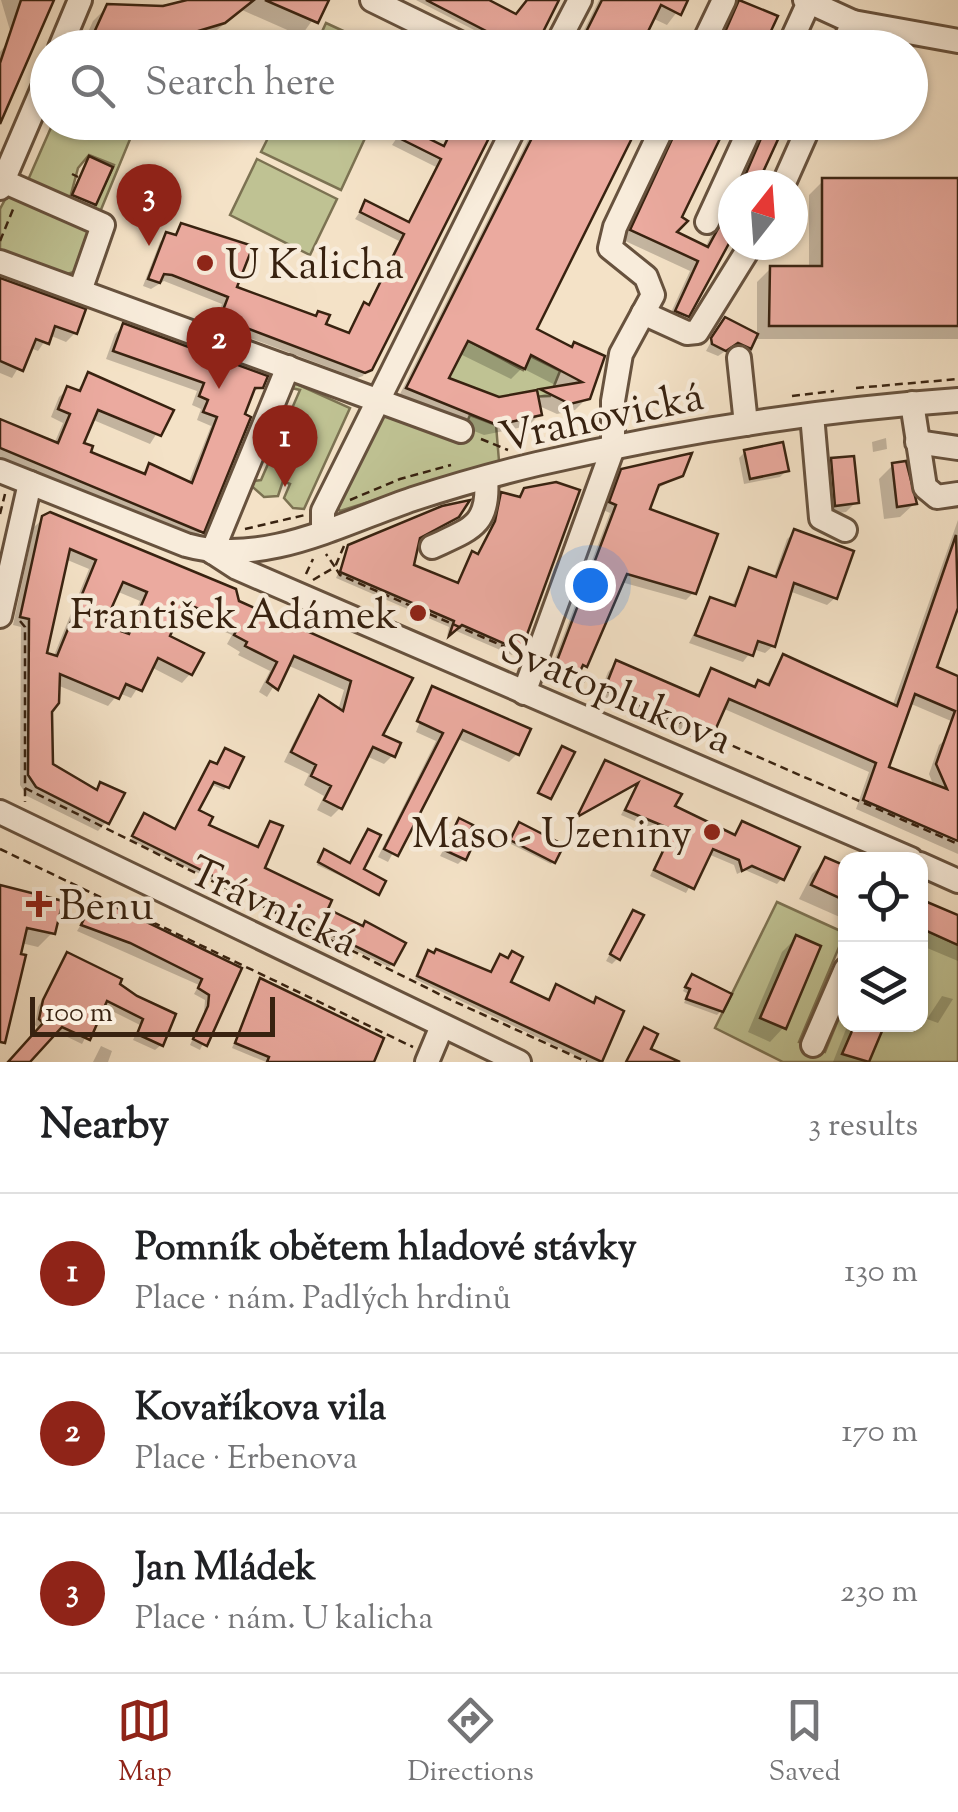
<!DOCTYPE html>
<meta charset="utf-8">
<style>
:root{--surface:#fff;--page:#f2f2f2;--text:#202124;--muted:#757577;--line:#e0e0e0;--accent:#8f2418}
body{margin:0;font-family:"Sorts Mill Goudy",serif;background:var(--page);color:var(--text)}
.controls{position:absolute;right:30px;bottom:30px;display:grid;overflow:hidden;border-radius:20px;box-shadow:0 2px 8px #0004}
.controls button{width:90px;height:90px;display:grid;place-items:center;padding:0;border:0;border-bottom:2px solid var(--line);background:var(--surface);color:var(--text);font:50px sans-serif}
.compass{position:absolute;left:718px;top:170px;width:90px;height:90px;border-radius:50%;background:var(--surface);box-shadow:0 2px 8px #0004;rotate:17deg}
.scale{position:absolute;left:30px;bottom:25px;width:245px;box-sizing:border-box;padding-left:10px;border:5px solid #382210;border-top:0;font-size:28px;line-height:35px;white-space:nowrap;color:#382210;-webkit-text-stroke:8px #f8ecdb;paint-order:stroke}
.you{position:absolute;left:590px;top:585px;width:35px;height:35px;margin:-25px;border:8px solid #fff;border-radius:50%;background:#1a73e8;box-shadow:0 0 0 15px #1a73e833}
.badge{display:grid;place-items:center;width:65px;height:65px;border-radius:50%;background:var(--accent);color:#fff;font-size:32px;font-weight:700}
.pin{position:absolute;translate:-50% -82px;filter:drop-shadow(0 2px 5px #0008)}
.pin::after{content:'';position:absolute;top:52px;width:35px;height:30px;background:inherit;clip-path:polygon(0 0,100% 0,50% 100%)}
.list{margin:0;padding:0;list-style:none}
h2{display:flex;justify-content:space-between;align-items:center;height:130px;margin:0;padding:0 40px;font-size:42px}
h2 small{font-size:32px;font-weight:400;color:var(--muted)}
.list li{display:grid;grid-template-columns:65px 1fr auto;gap:30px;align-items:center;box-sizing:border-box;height:160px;padding:0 40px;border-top:2px solid var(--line)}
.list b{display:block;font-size:38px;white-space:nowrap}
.list p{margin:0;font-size:32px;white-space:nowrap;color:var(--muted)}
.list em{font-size:32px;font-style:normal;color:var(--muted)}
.icon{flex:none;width:55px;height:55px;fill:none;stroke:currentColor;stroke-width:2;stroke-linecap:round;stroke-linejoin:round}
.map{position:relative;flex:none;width:958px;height:1062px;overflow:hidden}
.search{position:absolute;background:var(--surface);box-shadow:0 2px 8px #0004;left:30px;right:30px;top:30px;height:110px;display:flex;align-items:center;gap:25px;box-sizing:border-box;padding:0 35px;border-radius:55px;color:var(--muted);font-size:38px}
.sheet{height:610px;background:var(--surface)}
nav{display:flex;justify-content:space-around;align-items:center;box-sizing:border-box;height:140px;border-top:2px solid var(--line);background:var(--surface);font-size:28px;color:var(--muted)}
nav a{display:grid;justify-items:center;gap:5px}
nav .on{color:var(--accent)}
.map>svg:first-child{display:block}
</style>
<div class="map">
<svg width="958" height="1062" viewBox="0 0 958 1062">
<rect width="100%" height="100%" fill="#f4e2c7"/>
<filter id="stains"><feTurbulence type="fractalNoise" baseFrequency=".002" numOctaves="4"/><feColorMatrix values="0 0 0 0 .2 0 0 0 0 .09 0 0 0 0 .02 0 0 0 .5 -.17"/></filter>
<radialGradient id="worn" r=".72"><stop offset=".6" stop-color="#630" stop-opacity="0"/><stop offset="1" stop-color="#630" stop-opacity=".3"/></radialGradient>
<g fill="#bfc293" stroke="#7c7252" stroke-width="2.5">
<polygon points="326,23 378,47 315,47"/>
<polygon points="276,122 338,123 366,136 341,190 261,152"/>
<polygon points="53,123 113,123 133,132 100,212 93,209 114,165 89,155 78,168 70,198 28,180"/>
<polygon points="257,159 337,199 310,255 230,215"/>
<polygon points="9,192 90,228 80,270 64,275 0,251 0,209"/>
<polygon points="467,340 523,370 530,356 560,371 550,396 498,398 445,383"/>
<polygon points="290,381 350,408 304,509 293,508 284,498 290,484 283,481 278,496 264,497 247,482 261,480 274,450 262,447 274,419 287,420 300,390 287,387"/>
<polygon points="384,404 462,434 470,415 496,425 499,461 340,511 336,507"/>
<polygon points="777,902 845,933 799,1042 825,1052 845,1003 846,1024 920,1024 921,928 958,945 958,1062 783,1062 715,1028"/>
</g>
<g fill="#0003" fill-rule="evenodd">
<polygon points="1,0 51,0 0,119 0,52 12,37"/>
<polygon points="192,0 327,0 301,36 242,10 208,37 173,48 81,48 93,21 108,6 135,9"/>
<polygon points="416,0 487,0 516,17 529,0 556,0 532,48 509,48"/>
<polygon points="599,0 686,0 667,25 652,18 637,48 575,48"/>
<polygon points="739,0 760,48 714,48 730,10"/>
<polygon points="920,72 920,104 910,114 910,73"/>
<polygon points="114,122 136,122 130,133 112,126"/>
<polygon points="452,122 494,122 363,376 357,378 215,325 222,304 164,281 151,289 143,286 160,242 167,235 173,237 182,226 234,289 314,318 319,313 323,326 347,335 358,312 367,307 399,241 355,219 366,203 407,224 436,167 392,145 403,129 442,148"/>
<path d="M 537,122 L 638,122 L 534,330 L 571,349 L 587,398 L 575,410 L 557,414 L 537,405 L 539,415 L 528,426 L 484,435 L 397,400 ZM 458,353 L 511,379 L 522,368 L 561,388 L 536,397 L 499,400 L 445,379 Z"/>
<polygon points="672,122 725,122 673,233 705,248 733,189 733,230 677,325 667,321 690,271 623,240 670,140"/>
<polygon points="764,122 790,122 781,128 754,185 735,185"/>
<polygon points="90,159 94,204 87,210 68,202"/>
<polygon points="823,181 958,181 958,339 753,339 743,354 730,348 718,356 706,351 719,327 757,336 757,282 771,268 809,268 809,195"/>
<polygon points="0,278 75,333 66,342 49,335 38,351 30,348 12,378 0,373"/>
<polygon points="123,326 261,386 249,396 201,532 193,540 0,461 0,421 54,444 63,423 51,417 59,397 68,389 76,392 89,375 171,411 150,444 91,419 81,445 87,454 141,475 149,466 188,484 211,426 197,420 201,409 192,405 197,391 106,359 115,334"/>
<polygon points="886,438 887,449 873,452 872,442"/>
<polygon points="745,452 786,471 780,477 744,484 739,458"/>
<polygon points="832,461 856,502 846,512 826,515 822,471"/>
<polygon points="893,465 914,504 900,517 884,519 879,479"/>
<polygon points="623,471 681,475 655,490 647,510 694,592 686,600 621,582 585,666 569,682 549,674 610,513 603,510 614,480"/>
<polygon points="525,491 518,649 512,655 454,630 447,636 449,627 336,578 350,547 457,516 417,540 411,566 456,585 467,560 476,556 490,530 496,501 502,495 517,499"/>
<path d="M 44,518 L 410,679 L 380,736 L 392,756 L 384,764 L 366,756 L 340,808 L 331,817 L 317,810 L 324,796 L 304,785 L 309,774 L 284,762 L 311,707 L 320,698 L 338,710 L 344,690 L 287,665 L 267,697 L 259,692 L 270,671 L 238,655 L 240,652 L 227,644 L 232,635 L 178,612 L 166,637 L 190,674 L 182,683 L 151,667 L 131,698 L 119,693 L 108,706 L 57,685 L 50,712 L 50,765 L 95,792 L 101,785 L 106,822 L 98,831 L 27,796 L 20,785 L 21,627 L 13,625 L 34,527 ZM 65,559 L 89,569 L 53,658 L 44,655 ZM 116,591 L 140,601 L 125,635 L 100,627 Z"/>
<polygon points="958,520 958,600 933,668 958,679 958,724 909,703 886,768 934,787 929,774 939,745 958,729 958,854 856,809 869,772 722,708 702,742 598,697 608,672 616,663 695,698 712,671 753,689 758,683 765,686 784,657 892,707"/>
<polygon points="795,532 835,598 827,605 789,591 773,646 765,653 753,649 743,662 689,643 711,599 731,607 750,570 773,579 787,539"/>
<polygon points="433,689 517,754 509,762 456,738 388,862 378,857 436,741 416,732"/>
<polygon points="225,751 227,786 224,790 210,784 196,811 205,826 257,849 262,869 324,910 392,964 389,967 131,840 141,819 174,831"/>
<polygon points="606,763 678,795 672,807 734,837 743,824 782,878 777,884 745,870 737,874 734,865 708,854 686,893 650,876 669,836 621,815 637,783 576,818"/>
<polygon points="460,821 464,858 458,864 440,856"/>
<polygon points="517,828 553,861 551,864 509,843"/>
<polygon points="322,854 360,870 377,893 317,865"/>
<polygon points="826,860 846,868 842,918 799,899 812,874"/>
<polygon points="0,888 52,933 38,947 21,943 0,1030"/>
<polygon points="96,900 239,970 200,1050 190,1045 204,1013 205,1000 194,994 199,985 77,931"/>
<polygon points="920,902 958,918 958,961 920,945"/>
<polygon points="633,913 618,958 612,964 606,961"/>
<polygon points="796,938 818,947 783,1028 770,1042 748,1032 782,952"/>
<polygon points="68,955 135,998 161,1045 155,1050 133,1040 140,1025 102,1006 82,1044 55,1031 31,1062 10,1062 40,1029 35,1025 38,1007"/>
<polygon points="426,956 466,961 548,1002 592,1004 597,1000 621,1012 599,1062 589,1062 415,979"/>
<polygon points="260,981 371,1062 266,1062 232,1048"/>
<polygon points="688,981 721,1011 717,1015 684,1003 688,994 683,991"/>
<polygon points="942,996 953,999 938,1023 927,1019"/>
<polygon points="848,1024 882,1024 866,1062 833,1062"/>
<polygon points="101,1046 112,1051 108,1062 93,1062"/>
</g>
<g fill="#ebaa9f" stroke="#382210" stroke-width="2.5" fill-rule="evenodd">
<polygon points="21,0 54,0 0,124 0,63"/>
<polygon points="187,0 254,0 225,23 185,35 122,38 119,48 87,48 107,4 163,6"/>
<polygon points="265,0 329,0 318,23"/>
<polygon points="426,0 489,0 516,14 527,0 559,0 535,48 519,48"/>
<polygon points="602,0 688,0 681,15 661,5 640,48 578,48"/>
<polygon points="739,0 778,16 763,48 718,48"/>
<polygon points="469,122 497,122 372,370 365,373 220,318 228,297 172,275 164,274 160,283 148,279 166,232 176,235 181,223 253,246 237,287 316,316 318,311 330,315 326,324 349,333 364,302 369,305 404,234 360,212 365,200 409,222 441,159 397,137 403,126 444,146 450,134 461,138"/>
<polygon points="540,122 640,122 537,329 572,347 574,342 605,356 590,399 570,404 540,389 582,382 531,355 525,369 468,341 449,378 499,397 537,390 542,415 497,425 406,388"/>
<polygon points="680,122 728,122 682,217 688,221 677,232 708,247 733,201 733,236 689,317 675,311 698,261 630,230"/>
<polygon points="768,122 786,122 757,185 741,185"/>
<polygon points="89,156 113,167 96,205 72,195"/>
<polygon points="822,178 958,178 958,326 769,326 770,266 822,266"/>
<polygon points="0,278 86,309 77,334 55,326 49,344 36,339 23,371 0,361"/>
<polygon points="725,317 758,334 751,349 738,343 726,351 712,344 711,338"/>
<polygon points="123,323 268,376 263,388 255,388 245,414 251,417 204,533 0,448 0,419 58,443 70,414 58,409 67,386 80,391 88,372 174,410 161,436 98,410 84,443 93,446 91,452 145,474 149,463 192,483 217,417 203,412 208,400 199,396 204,383 113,351"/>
<polygon points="783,442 789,471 750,479 744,450"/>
<polygon points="692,453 683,476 659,485 650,509 718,534 696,594 627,574 587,667 583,665 578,676 555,666 616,505 609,502 621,469"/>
<polygon points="854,456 859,503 835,506 831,458"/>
<polygon points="906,461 917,504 897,507 892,463"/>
<polygon points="556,482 580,490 521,651 462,625 449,636 454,621 340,572 348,545 442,506 470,500 459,517 420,538 414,565 458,583 472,551 478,554 495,521 501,492 520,497 524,488"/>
<path d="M 50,512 L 236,589 L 239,601 L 413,678 L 383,735 L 401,743 L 395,757 L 373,747 L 342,809 L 324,800 L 331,786 L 311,776 L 316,765 L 291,752 L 319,695 L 343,711 L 351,681 L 294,656 L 278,690 L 267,682 L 277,662 L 245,646 L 247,642 L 234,635 L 239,626 L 185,603 L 170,636 L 204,653 L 192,675 L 158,658 L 142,691 L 126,684 L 119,699 L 60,674 L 59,703 L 52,712 L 53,764 L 97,790 L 100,782 L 125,793 L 109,824 L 36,787 L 28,775 L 29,619 L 20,617 L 42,516 ZM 70,549 L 96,560 L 57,656 L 47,653 ZM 123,582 L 147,592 L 129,634 L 104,625 Z"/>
<polygon points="794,529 854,551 837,599 794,583 775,647 758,641 753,656 695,635 710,597 735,606 749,567 776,577"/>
<path d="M 956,535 L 958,608 L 937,667 L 958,676 L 958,841 L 863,800 L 876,763 L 785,723 L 729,699 L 713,735 L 605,688 L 616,660 L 699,696 L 711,668 L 755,687 L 758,680 L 769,685 L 783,654 L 897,706 ZM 915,694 L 955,711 L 936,764 L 947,789 L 889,767 Z"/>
<polygon points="432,686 531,729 519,755 463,730 398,856 384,849 443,733 417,721"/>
<polygon points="562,746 575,752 551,799 538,793"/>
<polygon points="225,748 244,757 229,788 214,782 199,810 213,817 209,825 258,847 270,821 283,826 265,868 332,900 328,909 363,926 365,921 406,943 394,965 132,836 144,813 175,829 210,761 217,764"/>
<polygon points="605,760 682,794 675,806 735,835 742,821 800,847 784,880 752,866 742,871 739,860 713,849 694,889 654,870 673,830 625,810 638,783 577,817"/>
<polygon points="459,818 473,825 469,832 477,836 466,860 444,850"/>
<polygon points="519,822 564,845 555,863 510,840"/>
<polygon points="368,829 381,835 364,869 386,881 379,895 318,862 324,849 350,863"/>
<polygon points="825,857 846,866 846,901 811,885"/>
<polygon points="0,885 63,901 55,934 27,928 21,954 26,955 5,1043 0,1042"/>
<polygon points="95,897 242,968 207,1046 193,1039 208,1006 209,995 198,988 202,979 130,943 81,925"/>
<polygon points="920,899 958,915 958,945 920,928"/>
<polygon points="633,910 644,915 620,960 610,954"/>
<polygon points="796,935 821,946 786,1029 760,1018"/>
<polygon points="436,949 491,972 500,954 508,958 512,951 523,957 511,982 549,1000 556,984 594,1003 596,997 624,1011 602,1062 417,976 428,950 434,953"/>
<polygon points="67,952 122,979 120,984 137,996 176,1014 163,1046 137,1034 143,1019 107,1001 90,1040 62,1027 30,1062 8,1062 43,1023 39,1019 43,1000"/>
<polygon points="692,974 732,994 723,1012 686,999 690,989 685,987"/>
<polygon points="260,978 384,1038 374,1062 267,1062 269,1057 235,1043"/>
<polygon points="855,1024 885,1024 869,1062 842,1054"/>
<polygon points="644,1027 658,1034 651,1049 680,1062 626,1062"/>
</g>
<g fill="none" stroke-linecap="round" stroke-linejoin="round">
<defs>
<g id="minor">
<polyline points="372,0 470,48"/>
<polyline points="805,0 853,22 842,48"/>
<polyline points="853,22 958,41"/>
<polyline points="60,48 80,0"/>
<polyline points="555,48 580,0"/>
<polyline points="701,48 724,0"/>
<polyline points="788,48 809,2"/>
<polyline points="3,181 103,225 80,291"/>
<polyline points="783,185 811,122"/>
<polyline points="0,188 48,76"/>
<polyline points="707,222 753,122"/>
<polyline points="0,262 461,431"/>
<polyline points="643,313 687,333 697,332 751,245"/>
<polyline points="739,358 746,424"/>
<polyline points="912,403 925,487 937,497 958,494"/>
<polyline points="812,415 821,518 845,530"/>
<polyline points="917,442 958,448"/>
<path d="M 0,471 L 186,545 C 264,567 340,524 413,499 C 453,486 495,474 537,464 C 675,432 816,410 958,400"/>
<polyline points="323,531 323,511 517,122"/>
<path d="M 432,547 C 471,529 490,525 486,478"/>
<polyline points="212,552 288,367"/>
<polyline points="214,553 237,568 911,859"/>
<polyline points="0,616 30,483"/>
<polyline points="524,693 613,448 613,401 621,354 653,295 646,277 610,248 615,227 665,122"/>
<polyline points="0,812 519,1062"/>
<polyline points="920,864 958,881"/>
<polyline points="813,1045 846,969"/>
<polyline points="427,1062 442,1026"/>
</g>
</defs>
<use href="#minor" stroke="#67523e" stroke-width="28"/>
<g stroke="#382210" stroke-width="2.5" stroke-dasharray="8 5" stroke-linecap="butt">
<polyline points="482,32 512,48"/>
<polyline points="72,174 78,177"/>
<polyline points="0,241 14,207"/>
<polyline points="856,388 958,379"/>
<polyline points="792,396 834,391"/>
<polyline points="634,421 651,419"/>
<polyline points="481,439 508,450"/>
<polyline points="536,443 592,429"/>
<polyline points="350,500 400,479 451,465"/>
<polyline points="0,514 5,494"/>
<polyline points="245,529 305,515"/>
<polyline points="344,546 335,567 340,575 519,653"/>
<polyline points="306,574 313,559"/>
<polyline points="313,580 335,567 326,554"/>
<polyline points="20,621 25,627 25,802"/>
<polyline points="554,668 958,844"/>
<polyline points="25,788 451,1000 587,1062"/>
<polyline points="0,849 413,1047"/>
</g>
<use href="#minor" stroke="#f8ecdb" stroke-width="22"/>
</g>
<g fill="#8f2418" stroke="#f8ecdb" stroke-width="4">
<circle cx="205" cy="263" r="10"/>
<circle cx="418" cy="613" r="10"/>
<circle cx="712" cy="832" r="10"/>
<path d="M34 889h10v10h10v10h-10v10h-10v-10h-10v-10h10z"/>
</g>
<g text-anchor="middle" stroke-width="9" stroke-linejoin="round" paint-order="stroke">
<g font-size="42" fill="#382210" stroke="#f8ecdb" text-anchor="start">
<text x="225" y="278">U Kalicha</text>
<text x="398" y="628" text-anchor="end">František Adámek</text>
<text x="692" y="847" text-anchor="end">Maso - Uzeniny</text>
<text x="59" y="919">Benu</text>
</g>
<g font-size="42" fill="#382210" stroke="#f8ecdb">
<text transform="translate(601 415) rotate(-12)" y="15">Vrahovická</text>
<text transform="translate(617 692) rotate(23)" y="15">Svatoplukova</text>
<text transform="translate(274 905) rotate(25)" y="15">Trávnická</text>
</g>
</g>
<rect width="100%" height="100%" filter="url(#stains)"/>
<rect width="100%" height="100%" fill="url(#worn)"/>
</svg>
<div class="controls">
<button><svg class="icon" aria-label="locate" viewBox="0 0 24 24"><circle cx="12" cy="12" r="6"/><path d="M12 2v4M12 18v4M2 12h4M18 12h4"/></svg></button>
<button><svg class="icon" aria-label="layers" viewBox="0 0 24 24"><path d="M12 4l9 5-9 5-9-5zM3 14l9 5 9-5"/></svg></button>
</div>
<svg class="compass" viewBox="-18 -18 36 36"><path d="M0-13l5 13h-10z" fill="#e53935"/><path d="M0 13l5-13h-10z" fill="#757577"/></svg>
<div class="scale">100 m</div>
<div class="you"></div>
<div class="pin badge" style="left:285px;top:487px">1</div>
<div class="pin badge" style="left:219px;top:389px">2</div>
<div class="pin badge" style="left:149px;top:246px">3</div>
<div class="search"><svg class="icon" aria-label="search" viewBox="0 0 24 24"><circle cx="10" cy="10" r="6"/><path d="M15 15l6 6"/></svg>Search here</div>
</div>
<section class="sheet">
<h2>Nearby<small>3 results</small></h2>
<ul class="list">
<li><span class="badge">1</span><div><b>Pomník obětem hladové stávky</b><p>Place · nám. Padlých hrdinů</p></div><em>130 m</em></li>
<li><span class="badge">2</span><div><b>Kovaříkova vila</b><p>Place · Erbenova</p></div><em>170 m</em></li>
<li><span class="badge">3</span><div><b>Jan Mládek</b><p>Place · nám. U kalicha</p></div><em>230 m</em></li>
</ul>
</section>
<nav>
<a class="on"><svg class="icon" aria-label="map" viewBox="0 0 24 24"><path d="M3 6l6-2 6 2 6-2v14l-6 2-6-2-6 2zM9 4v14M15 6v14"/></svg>Map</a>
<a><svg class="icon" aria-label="directions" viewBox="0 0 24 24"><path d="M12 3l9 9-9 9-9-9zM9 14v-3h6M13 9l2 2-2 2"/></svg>Directions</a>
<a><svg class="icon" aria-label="saved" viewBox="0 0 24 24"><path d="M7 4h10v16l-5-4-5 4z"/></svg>Saved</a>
</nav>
